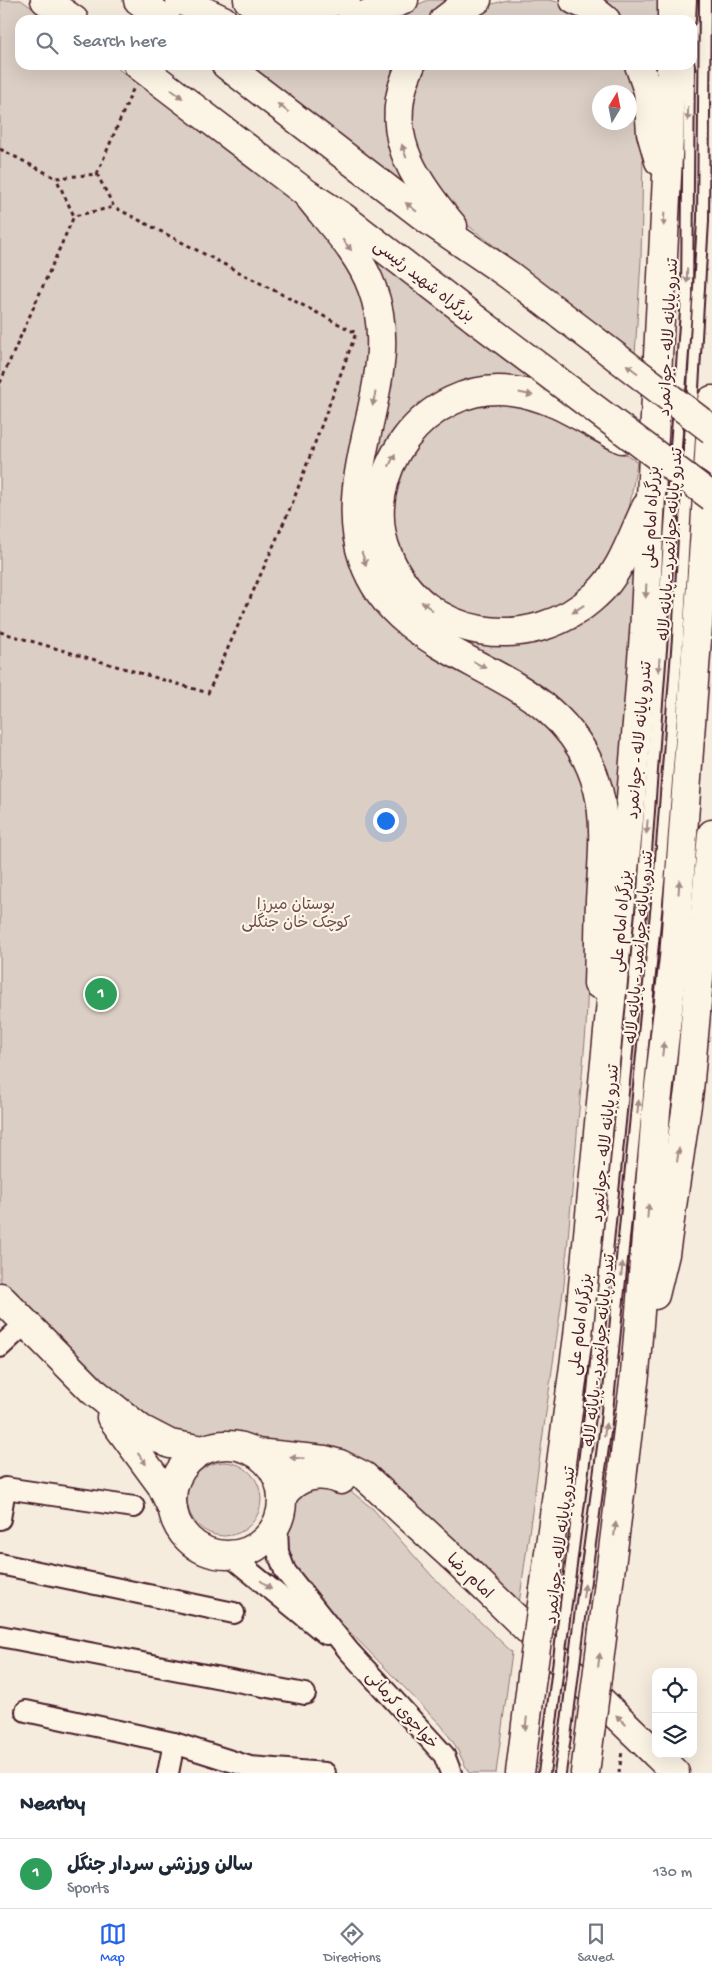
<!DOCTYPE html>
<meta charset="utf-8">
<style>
:root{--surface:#fff;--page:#f6f6f7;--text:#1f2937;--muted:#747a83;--line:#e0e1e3;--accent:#2563eb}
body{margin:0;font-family:"Gochi Hand","Playpen Sans Arabic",sans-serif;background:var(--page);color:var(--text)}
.controls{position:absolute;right:15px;bottom:15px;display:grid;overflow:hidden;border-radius:10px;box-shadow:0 5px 20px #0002}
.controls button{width:45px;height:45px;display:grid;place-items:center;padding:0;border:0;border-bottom:1px solid var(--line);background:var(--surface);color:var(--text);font:25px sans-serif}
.compass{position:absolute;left:592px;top:85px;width:45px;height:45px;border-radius:50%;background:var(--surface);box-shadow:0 5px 20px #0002;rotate:10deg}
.you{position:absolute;left:385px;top:820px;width:18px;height:18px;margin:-12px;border:4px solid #fff;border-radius:50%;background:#1a73e8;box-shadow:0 0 0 8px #1a73e833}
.badge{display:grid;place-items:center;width:32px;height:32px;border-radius:50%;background:var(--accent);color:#fff;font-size:16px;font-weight:700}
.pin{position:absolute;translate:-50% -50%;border:2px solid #fff;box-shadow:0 1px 5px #0006}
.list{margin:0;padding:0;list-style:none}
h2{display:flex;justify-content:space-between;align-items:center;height:65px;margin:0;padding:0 20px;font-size:21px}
h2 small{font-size:16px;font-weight:400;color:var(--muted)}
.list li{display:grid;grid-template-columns:32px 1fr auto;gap:15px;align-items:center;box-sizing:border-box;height:70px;padding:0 20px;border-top:1px solid var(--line)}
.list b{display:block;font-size:19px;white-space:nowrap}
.list p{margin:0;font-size:16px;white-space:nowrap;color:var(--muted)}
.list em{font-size:16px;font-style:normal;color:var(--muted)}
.icon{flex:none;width:28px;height:28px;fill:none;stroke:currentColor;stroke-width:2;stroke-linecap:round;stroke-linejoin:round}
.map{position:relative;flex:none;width:712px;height:1773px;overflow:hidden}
.search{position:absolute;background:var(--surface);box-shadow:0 5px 20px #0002;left:15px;right:15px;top:15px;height:55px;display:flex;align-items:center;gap:12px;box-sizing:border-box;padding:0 18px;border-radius:15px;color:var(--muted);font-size:19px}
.sheet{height:135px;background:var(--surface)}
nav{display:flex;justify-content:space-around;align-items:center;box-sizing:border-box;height:70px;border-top:1px solid var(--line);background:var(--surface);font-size:14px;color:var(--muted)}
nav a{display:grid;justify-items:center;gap:2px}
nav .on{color:var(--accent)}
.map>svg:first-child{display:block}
</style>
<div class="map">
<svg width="712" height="1773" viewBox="0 0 712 1773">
<rect width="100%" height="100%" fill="#f5ecde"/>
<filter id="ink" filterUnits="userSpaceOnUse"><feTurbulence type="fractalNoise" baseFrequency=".02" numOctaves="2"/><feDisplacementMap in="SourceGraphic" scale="10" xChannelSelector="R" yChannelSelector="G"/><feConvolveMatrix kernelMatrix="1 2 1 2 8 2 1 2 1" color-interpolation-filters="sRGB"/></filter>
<g filter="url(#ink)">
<g fill="#dbcec4" stroke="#927678" fill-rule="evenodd">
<polygon points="0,0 21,0 49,20 20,20 20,65 113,65 308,210 346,253 373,327 358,562 551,720 595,806 586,1029 564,1285 518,1611 382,1486 239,1437 227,1435 190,1439 128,1407 0,1280"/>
<polygon points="428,0 458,0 433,20 384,20"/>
<polygon points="507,0 548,0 564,3 597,20 455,20 481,7"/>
<polygon points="590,0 659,0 658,20 618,20"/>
<polygon points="245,65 400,65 396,76 432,211"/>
<path d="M 416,65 L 632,65 L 644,102 L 641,260 L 635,355 L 448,210 L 412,158 L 407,90 ZM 600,92 L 630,92 L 630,122 L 600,122 Z"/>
<path d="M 350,239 L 457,320 L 501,348 L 601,425 C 577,410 551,392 524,384 C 514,381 498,385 486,385 C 401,389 355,482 381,558 C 386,572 396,585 406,596 C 420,613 443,629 465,634 C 485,639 505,638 525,637 C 581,634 617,588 636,541 L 624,729 L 603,959 C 605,911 614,844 605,799 C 579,655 411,677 368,553 C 359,528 362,499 366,474 C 379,386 411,319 350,239 Z"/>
<polygon points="520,398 603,438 637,462 627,522 616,555 569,609 475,625 410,580 387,520 393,475 444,411"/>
<circle cx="224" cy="1499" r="37"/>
<polygon points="304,1487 342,1488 353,1493 373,1509 432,1576 512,1652 496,1773 469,1773 455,1745 442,1726 303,1584 286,1553 284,1528 290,1504"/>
</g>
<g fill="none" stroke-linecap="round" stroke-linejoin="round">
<defs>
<g id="service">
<polyline points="690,20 691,0"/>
<polyline points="562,1635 593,1392 643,892 687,298 689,65"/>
<polyline points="577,1640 605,1432 660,872 678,638 703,221 705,0"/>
<polyline points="544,1773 552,1715"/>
<polyline points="560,1773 567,1722"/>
</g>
<g id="minor">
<polyline points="0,1347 26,1323"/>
<polyline points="0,1519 5,1488 134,1507"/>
<polyline points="277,1525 278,1552 285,1571 348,1650 444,1755 451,1773"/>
<polyline points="228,1554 326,1634"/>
<polyline points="0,1564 234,1613"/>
<polyline points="0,1636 305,1694"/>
<polyline points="26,1711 174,1743"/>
<polyline points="168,1773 174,1743 250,1767 325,1773"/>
</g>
<g id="secondary">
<polyline points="248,0 301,7 346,0"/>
<polyline points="0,1297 93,1391 141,1429 170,1444 203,1450"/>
<polyline points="111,1417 161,1485 173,1510"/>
<circle cx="227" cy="1500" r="55"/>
<polyline points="256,1453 325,1460 340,1464 364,1476 458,1562 656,1754"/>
<path d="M 283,1495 C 298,1475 318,1471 341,1480"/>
<polyline points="656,1754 675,1773"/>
</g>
<g id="trunk">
<polyline points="45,0 74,20"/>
<polyline points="138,0 166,20"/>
<polyline points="180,0 223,20"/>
<polyline points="574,0 590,7 606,20"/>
<polyline points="352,20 404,0"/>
<polyline points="444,20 457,10 477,0"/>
<polyline points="672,20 672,0"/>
<polyline points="138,65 306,193 343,217 474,318"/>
<polyline points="226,65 428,220 509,275"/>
<path d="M 411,65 C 380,129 411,177 453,226"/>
<polyline points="639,65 648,91 651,133 659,161"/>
<path d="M 306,193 C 329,223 359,252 372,288 C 406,377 333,470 363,559 C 402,675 563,656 598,789 C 607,825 602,864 600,901 C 599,928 599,956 598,984"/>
<path d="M 622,439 C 586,421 553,396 512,391 C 426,380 355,475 388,555 C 423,641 531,656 596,595 C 621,573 632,536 646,507"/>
<polyline points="655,1295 665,1254 689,1091 712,834"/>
<polyline points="544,1590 578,1336 631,799 644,634 651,497 669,136 671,65"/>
<polyline points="603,1630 635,1374 656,1112 674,958 705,529 712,400"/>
<polyline points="520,1773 532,1676"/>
<polyline points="585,1773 591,1725"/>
</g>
</defs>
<use href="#service" stroke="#4a1f2b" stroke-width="14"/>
<use href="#minor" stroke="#4a1f2b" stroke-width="24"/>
<use href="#secondary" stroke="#4a1f2b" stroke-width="31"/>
<use href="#trunk" stroke="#4a1f2b" stroke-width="31"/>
<g stroke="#4a1f2b" stroke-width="3" stroke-dasharray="4 4" stroke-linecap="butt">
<polyline points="0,149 56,178 97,174 114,207 74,216 56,178"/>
<polyline points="97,174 134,87"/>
<polyline points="0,383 74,216"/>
<polyline points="0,632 208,693 292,504 356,333 114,207"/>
<polyline points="619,1773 622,1751"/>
</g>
<use href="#service" stroke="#fcf5e5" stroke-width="10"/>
<use href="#minor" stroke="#fcf5e5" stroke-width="20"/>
<use href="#secondary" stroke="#fcf5e5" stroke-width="28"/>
<use href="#trunk" stroke="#fcf5e5" stroke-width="28"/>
<defs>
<g id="service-bridge">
<polyline points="552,1715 562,1635"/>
<polyline points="567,1722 577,1640"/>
</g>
<g id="trunk-bridge">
<polyline points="509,275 712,430"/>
<polyline points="474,318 712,497"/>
<polyline points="532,1676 544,1590"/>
<polyline points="591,1725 603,1630"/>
</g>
</defs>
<use href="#service-bridge" stroke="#4a1f2b" stroke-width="14" stroke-linecap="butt"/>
<use href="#trunk-bridge" stroke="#4a1f2b" stroke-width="31" stroke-linecap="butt"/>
<use href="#service-bridge" stroke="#fcf5e5" stroke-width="10"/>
<use href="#trunk-bridge" stroke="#fcf5e5" stroke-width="28"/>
</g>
<defs><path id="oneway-solid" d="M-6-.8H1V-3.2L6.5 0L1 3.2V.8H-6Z" transform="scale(1.25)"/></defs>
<g fill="#a38a88">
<use href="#oneway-solid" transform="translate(177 94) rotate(37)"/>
<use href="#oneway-solid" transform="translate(283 108) rotate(-142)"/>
<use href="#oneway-solid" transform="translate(688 114) rotate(90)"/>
<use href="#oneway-solid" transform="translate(404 151) rotate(-109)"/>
<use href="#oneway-solid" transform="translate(411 207) rotate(-142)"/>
<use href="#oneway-solid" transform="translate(664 219) rotate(93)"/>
<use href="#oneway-solid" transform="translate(347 245) rotate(51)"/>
<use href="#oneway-solid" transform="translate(687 276) rotate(91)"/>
<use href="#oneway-solid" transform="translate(632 369) rotate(-143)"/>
<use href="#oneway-solid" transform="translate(526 394) rotate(12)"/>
<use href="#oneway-solid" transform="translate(374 399) rotate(102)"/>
<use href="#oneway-solid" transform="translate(392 460) rotate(-65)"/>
<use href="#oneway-solid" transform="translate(364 559) rotate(71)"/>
<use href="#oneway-solid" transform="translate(646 591) rotate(93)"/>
<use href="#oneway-solid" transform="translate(427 606) rotate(-143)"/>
<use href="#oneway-solid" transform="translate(578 609) rotate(146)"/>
<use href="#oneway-solid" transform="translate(480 665) rotate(28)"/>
<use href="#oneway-solid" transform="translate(659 665) rotate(94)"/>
<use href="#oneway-solid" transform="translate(647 827) rotate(95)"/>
<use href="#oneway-solid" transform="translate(679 887) rotate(-86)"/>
<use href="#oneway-solid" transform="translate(663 1049) rotate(-84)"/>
<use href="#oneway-solid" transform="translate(638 1107) rotate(-84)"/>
<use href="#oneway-solid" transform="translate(678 1155) rotate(-82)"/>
<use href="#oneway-solid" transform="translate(648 1211) rotate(-85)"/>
<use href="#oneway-solid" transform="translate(622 1269) rotate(-84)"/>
<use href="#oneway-solid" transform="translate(605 1430) rotate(-83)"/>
<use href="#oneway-solid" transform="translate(297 1458) rotate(-177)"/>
<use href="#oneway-solid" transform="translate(142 1459) rotate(54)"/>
<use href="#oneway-solid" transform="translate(615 1529) rotate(-83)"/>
<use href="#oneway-solid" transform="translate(266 1585) rotate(39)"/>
<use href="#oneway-solid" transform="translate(584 1591) rotate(-83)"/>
<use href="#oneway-solid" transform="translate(599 1660) rotate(-83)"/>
<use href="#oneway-solid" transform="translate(621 1720) rotate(-136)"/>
<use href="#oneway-solid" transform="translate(526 1724) rotate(97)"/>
</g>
</g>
<g text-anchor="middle" stroke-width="4.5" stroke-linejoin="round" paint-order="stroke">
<g font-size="16" fill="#4a1f2b" stroke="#fcf5e5">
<text transform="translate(425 280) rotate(38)" y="6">بزرگراه شهید رئیسی</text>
<text transform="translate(667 337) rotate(-87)" y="6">تندرو پایانه لاله - جوانمرد</text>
<text transform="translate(650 517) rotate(-87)" y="6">بزرگراه امام علی</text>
<text transform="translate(669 544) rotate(-86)" y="6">تندرو پایانه جوانمرد - پایانه لاله</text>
<text transform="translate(638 740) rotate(-85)" y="6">تندرو پایانه لاله - جوانمرد</text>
<text transform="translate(620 921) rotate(-85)" y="6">بزرگراه امام علی</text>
<text transform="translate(638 947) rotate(-85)" y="6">تندرو پایانه جوانمرد - پایانه لاله</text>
<text transform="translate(604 1143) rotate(-84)" y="6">تندرو پایانه لاله - جوانمرد</text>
<text transform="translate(579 1324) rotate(-83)" y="6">بزرگراه امام علی</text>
<text transform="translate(598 1350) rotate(-84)" y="6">تندرو پایانه جوانمرد - پایانه لاله</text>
<text transform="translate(559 1545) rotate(-83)" y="6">تندرو پایانه لاله - جوانمرد</text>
<text transform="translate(471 1575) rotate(44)" y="6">امام رضا</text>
<text transform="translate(403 1709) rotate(48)" y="6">خواجوی کرمانی</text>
</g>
<g font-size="16" fill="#6e4b51" stroke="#fcf5e5">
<text x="296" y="909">بوستان میرزا<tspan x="296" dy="18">کوچک خان جنگلی</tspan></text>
</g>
</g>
</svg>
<div class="controls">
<button><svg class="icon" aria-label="locate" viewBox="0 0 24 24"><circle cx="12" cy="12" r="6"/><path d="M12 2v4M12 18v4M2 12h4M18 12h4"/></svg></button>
<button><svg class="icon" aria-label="layers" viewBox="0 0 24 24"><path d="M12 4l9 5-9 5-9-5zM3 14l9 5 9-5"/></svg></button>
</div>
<svg class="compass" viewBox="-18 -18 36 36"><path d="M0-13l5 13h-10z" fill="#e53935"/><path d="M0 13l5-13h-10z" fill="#747a83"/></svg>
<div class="you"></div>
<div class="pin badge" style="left:101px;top:994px;background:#2e9e5b">1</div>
<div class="search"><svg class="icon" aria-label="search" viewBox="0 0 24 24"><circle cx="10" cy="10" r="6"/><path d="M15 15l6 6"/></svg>Search here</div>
</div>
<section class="sheet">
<h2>Nearby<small></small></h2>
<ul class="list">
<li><span class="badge" style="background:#2e9e5b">1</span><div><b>سالن ورزشی سردار جنگل</b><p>Sports</p></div><em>130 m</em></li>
</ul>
</section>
<nav>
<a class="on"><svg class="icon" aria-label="map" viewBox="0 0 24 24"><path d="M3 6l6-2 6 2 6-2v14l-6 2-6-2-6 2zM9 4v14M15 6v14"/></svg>Map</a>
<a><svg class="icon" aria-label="directions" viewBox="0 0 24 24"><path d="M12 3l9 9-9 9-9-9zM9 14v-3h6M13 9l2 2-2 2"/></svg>Directions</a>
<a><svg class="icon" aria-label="saved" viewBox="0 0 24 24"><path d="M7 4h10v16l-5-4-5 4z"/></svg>Saved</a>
</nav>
